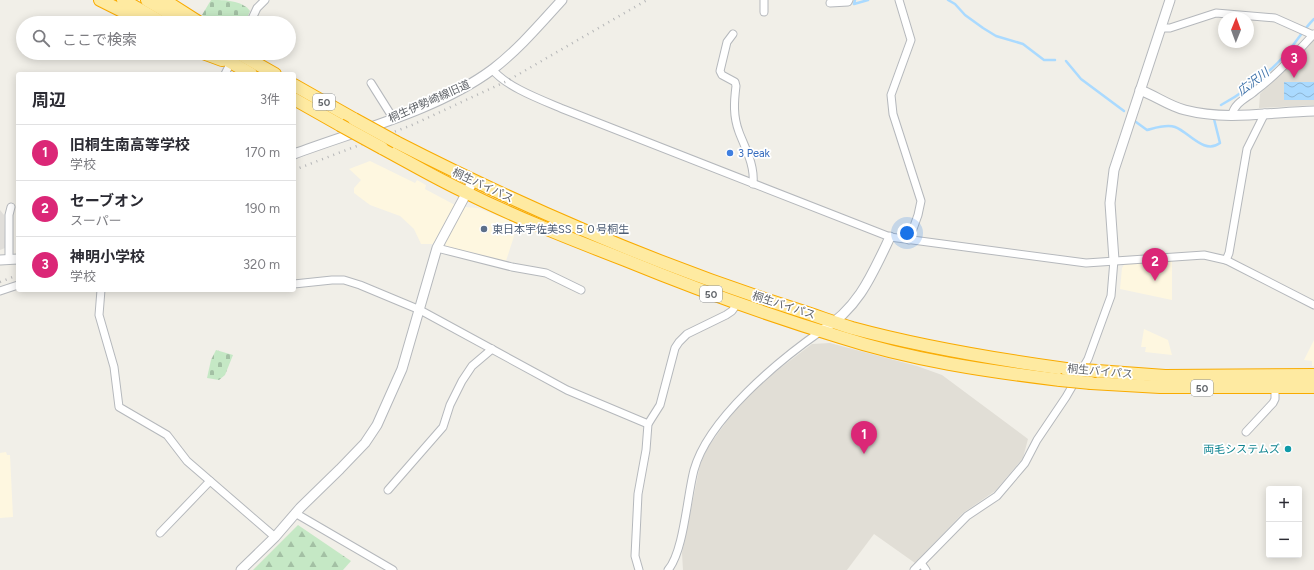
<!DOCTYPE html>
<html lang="ja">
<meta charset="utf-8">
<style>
:root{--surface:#fff;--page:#f7f7f7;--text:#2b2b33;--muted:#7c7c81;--line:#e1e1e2;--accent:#db2777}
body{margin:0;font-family:Figtree,"Noto Sans JP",sans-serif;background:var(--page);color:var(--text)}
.controls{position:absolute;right:12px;bottom:12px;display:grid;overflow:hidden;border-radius:4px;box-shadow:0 2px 10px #0003}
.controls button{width:36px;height:36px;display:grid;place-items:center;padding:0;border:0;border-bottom:1px solid var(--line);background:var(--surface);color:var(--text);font:20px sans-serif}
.compass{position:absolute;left:1218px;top:12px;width:36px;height:36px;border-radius:50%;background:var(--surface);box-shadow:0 2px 10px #0003;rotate:1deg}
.you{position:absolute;left:907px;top:233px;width:14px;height:14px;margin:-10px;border:3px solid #fff;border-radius:50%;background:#1a73e8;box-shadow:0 0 0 6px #1a73e833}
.badge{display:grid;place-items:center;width:26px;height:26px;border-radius:50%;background:var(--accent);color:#fff;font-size:13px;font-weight:700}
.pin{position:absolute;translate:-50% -33px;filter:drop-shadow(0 1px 2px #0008)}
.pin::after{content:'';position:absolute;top:21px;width:14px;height:12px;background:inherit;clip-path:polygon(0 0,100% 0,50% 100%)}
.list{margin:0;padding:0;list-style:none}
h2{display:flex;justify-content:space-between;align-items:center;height:52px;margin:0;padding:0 16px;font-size:17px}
h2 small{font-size:13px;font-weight:400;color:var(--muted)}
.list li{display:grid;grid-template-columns:26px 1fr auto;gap:12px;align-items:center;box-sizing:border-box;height:56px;padding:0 16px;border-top:1px solid var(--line)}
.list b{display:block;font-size:15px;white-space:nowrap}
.list p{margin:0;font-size:13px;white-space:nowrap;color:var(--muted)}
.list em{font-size:13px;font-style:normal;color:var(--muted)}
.icon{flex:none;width:22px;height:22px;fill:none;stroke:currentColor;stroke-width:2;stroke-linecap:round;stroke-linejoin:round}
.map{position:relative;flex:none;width:1314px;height:570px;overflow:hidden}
.search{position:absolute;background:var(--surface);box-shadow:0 2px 10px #0003;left:16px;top:16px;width:280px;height:44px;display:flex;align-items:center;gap:10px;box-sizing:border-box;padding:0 14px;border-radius:22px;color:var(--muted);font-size:15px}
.panel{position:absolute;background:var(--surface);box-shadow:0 2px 10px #0003;left:16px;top:72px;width:280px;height:220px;border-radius:4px}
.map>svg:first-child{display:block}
</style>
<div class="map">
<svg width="1314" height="570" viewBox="0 0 1314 570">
<defs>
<pattern id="forest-firs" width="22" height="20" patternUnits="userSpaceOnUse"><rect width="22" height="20" fill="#c5e8c5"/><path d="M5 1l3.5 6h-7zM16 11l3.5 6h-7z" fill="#a3c0a4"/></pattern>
<pattern id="cemetery-stones" width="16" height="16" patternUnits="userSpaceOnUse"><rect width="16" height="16" fill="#c5e8c5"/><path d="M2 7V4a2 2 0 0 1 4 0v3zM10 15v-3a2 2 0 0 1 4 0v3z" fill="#a3c0a4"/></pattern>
<pattern id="water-waves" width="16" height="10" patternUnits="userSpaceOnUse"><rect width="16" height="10" fill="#aadaff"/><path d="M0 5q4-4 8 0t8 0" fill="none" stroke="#8eb4d2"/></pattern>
</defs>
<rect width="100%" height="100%" fill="#f1efe8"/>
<g fill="#fef7e0">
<polygon points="370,161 415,183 417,180 426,185 425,189 455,205 433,244 421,244 414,229 400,216 370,205 354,193 354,188 361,180 349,169"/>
<polygon points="465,207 478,208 518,224 506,261 446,246 445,242"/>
<polygon points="1172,260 1172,300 1120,289 1122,268 1125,263"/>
<polygon points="1144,329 1168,340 1172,355 1145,352 1146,347 1141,347"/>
<polygon points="1314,340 1314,366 1312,366 1312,361 1304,360"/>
<polygon points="6,452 7,455 10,455 13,517 0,518 0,453"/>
</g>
<polygon fill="#e0deda" points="0,210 4,215 5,248 0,250"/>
<g fill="#e1ded6">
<polygon points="1314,39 1314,105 1259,108 1260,94 1288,63"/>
<polygon points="830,343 917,366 942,375 1028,439 1023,458 995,491 963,513 915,563 874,534 847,570 683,570 682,553 700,465 708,447 740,403 771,375 812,344"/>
</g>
<polygon fill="url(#forest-firs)" points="298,525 351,561 343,570 253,570"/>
<g fill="url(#cemetery-stones)">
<path d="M 211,0 C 224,0 242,0 250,11 L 245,23 L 216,23 L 202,15 Z"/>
<polygon points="216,350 233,355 225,375 219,380 207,378 211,360"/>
</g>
<rect fill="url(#water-waves)" x="1284" y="82" width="30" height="18"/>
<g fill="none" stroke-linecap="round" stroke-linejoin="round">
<g stroke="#aadaff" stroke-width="2.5">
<polyline points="855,0 854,4 868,0"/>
<polyline points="948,0 955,4 965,15 983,28 996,36 1023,44 1044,60 1055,60"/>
<polyline points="1066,61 1081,79 1124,111"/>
<path d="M 1221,105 C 1245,92 1267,75 1285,55 C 1295,44 1303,30 1314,19"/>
<path d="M 1136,122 L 1147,130 C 1155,128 1166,124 1175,127 C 1189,132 1204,155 1220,143 L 1214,119"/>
</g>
<defs>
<g id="minor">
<polyline points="899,0 911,40 891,95 893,114 921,201 918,215 909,240"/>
<polyline points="830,3 848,2 849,0"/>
<polyline points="764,12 764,0"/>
<polyline points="250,23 257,8 265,0"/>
<polyline points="1161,28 1170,28 1216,13 1275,18 1313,35"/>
<path d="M 733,34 L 727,42 L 720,71 L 722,75 L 735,82 L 736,86 C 734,102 733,116 739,132 C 745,148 755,165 753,184"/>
<path d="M 492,69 C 506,87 542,100 563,109 L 890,237 L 1086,263 L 1204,255 L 1226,260 L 1314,305"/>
<polyline points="225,74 231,62"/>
<polyline points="371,83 393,118"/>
<path d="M 1232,115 C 1234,103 1247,98 1255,91 C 1277,75 1295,54 1314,34"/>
<polyline points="437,248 512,267 546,273 581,290"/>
<polyline points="9,260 9,215 11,207"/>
<polyline points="1226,260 1229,253 1247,149 1265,113"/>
<polyline points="294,284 332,280 344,280 360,285 420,310 567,390 648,424"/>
<polyline points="101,290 99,315 114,367 119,407 167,435 187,461 275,537"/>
<polyline points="0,291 18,285"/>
<polyline points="1246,432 1273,403 1275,399 1275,388"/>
<polyline points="388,490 443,427 450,405 462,381 472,366 492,349"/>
<polyline points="295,513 393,570"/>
<polyline points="160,533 210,481"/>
<polyline points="921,563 926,570"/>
<polyline points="639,570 635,556 638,494 646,450 648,424 660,405 675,348 679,342 687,334 726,315 732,311 737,304"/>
<path d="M 668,570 C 684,551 687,496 694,470 C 708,419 778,361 821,331"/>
<polyline points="914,570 967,516 997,496 1025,463 1037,440 1066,397 1088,359 1111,296 1114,260"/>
</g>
<g id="tertiary">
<path d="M 1140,90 C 1156,96 1169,106 1185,110 C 1227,121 1272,112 1314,111"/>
<path d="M 294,154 C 358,130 438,110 493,69 C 519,49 540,24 562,0"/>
<polyline points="0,260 18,259"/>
<polyline points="1114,260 1110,203 1114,170 1170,0"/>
<path d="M 821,331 C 858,309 872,275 890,237"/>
<polyline points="241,570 275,537 300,508 340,469 365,443 377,425 402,369 437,248 473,181"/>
</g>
<g id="trunk">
<polyline points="100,0 146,23"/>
<polyline points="123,0 163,23"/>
<polyline points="147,0 186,23"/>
<polyline points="164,0 200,23"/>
<polyline points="203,53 222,60"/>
<polyline points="215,53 251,74"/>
<polyline points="238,53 275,74"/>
<polyline points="294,85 354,119"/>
<polyline points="294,99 340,125"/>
<path d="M 396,142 C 525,208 657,265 795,309 C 814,315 833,322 852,328 C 922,347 994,359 1066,369"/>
<path d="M 382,148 C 410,163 437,179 465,192 C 517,218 571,239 625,260 C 696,289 767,315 840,337 C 911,360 986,371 1060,380"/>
<polyline points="1097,371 1165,376 1314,375"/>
<polyline points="1091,383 1160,387 1314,387"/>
</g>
</defs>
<use href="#minor" stroke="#b5b8bc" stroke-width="9"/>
<use href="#tertiary" stroke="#b5b8bc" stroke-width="11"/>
<use href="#trunk" stroke="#f9ab00" stroke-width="14"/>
<use href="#minor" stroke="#fff" stroke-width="7"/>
<use href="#tertiary" stroke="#fff" stroke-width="9"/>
<use href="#trunk" stroke="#feeaa1" stroke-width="12"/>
<g stroke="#b6b7b8" stroke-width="2.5" stroke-dasharray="1 5" stroke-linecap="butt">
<polyline points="294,170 412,125 507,81 647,0"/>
<polyline points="0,282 18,275"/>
</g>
<defs>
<g id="trunk-bridge">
<polyline points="354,119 396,142"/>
<polyline points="340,125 382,148"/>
<polyline points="1066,369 1097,371"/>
<polyline points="1060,380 1091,383"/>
</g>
</defs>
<use href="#trunk-bridge" stroke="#f9ab00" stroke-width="14" stroke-linecap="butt"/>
<use href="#trunk-bridge" stroke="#feeaa1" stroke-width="12"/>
</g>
<circle fill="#3f7fe0" stroke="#fff" stroke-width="1.5" cx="730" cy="153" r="4"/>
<circle fill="#5c6f8a" stroke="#fff" stroke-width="1.5" cx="484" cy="229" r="4"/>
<circle fill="#0f9aa8" stroke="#fff" stroke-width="1.5" cx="1288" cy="449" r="4"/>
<g text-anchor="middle" stroke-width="3.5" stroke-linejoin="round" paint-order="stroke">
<g fill="#fff" stroke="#8f9295" stroke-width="1">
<rect x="313" y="94" width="22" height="16" rx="3"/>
<rect x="700" y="286" width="22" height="16" rx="3"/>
<rect x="1191" y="380" width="22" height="16" rx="3"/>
</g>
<g font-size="10" font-weight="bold" fill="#5f6368">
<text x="324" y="106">50</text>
<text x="711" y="298">50</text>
<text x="1202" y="392">50</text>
</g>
<g font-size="11" fill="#5f6368" stroke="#fff">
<text transform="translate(429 101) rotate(-24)" y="4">桐生伊勢崎線旧道</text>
<text transform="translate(483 185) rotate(25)" y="4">桐生バイパス</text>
<text transform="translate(784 305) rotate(18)" y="4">桐生バイパス</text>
<text transform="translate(1100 371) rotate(5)" y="4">桐生バイパス</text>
</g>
<g font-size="11" fill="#366cbe" stroke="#fff" text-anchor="start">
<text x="738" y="157">3 Peak</text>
</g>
<g font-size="11" fill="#4e5e75" stroke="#fff" text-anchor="start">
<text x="492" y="233">東日本宇佐美SS ５０号桐生</text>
</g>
<g font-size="11" fill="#0d838f" stroke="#fff" text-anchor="end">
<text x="1280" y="453">両毛システムズ</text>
</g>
<g font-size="12" font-style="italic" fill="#4174aa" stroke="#fff">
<text transform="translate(1253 82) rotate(-37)" y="4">広沢川</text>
</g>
</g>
</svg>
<div class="controls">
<button>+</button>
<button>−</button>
</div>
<svg class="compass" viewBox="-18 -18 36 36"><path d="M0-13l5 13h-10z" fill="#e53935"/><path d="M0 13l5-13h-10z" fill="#7c7c81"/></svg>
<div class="you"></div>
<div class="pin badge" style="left:864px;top:454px">1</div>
<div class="pin badge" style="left:1155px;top:281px">2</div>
<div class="pin badge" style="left:1294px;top:78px">3</div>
<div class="search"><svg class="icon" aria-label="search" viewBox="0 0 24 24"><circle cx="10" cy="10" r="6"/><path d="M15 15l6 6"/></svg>ここで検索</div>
<section class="panel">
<h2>周辺<small>3件</small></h2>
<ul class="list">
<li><span class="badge">1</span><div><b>旧桐生南高等学校</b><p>学校</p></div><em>170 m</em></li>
<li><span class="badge">2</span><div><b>セーブオン</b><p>スーパー</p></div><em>190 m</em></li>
<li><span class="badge">3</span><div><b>神明小学校</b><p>学校</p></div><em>320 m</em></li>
</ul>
</section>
</div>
